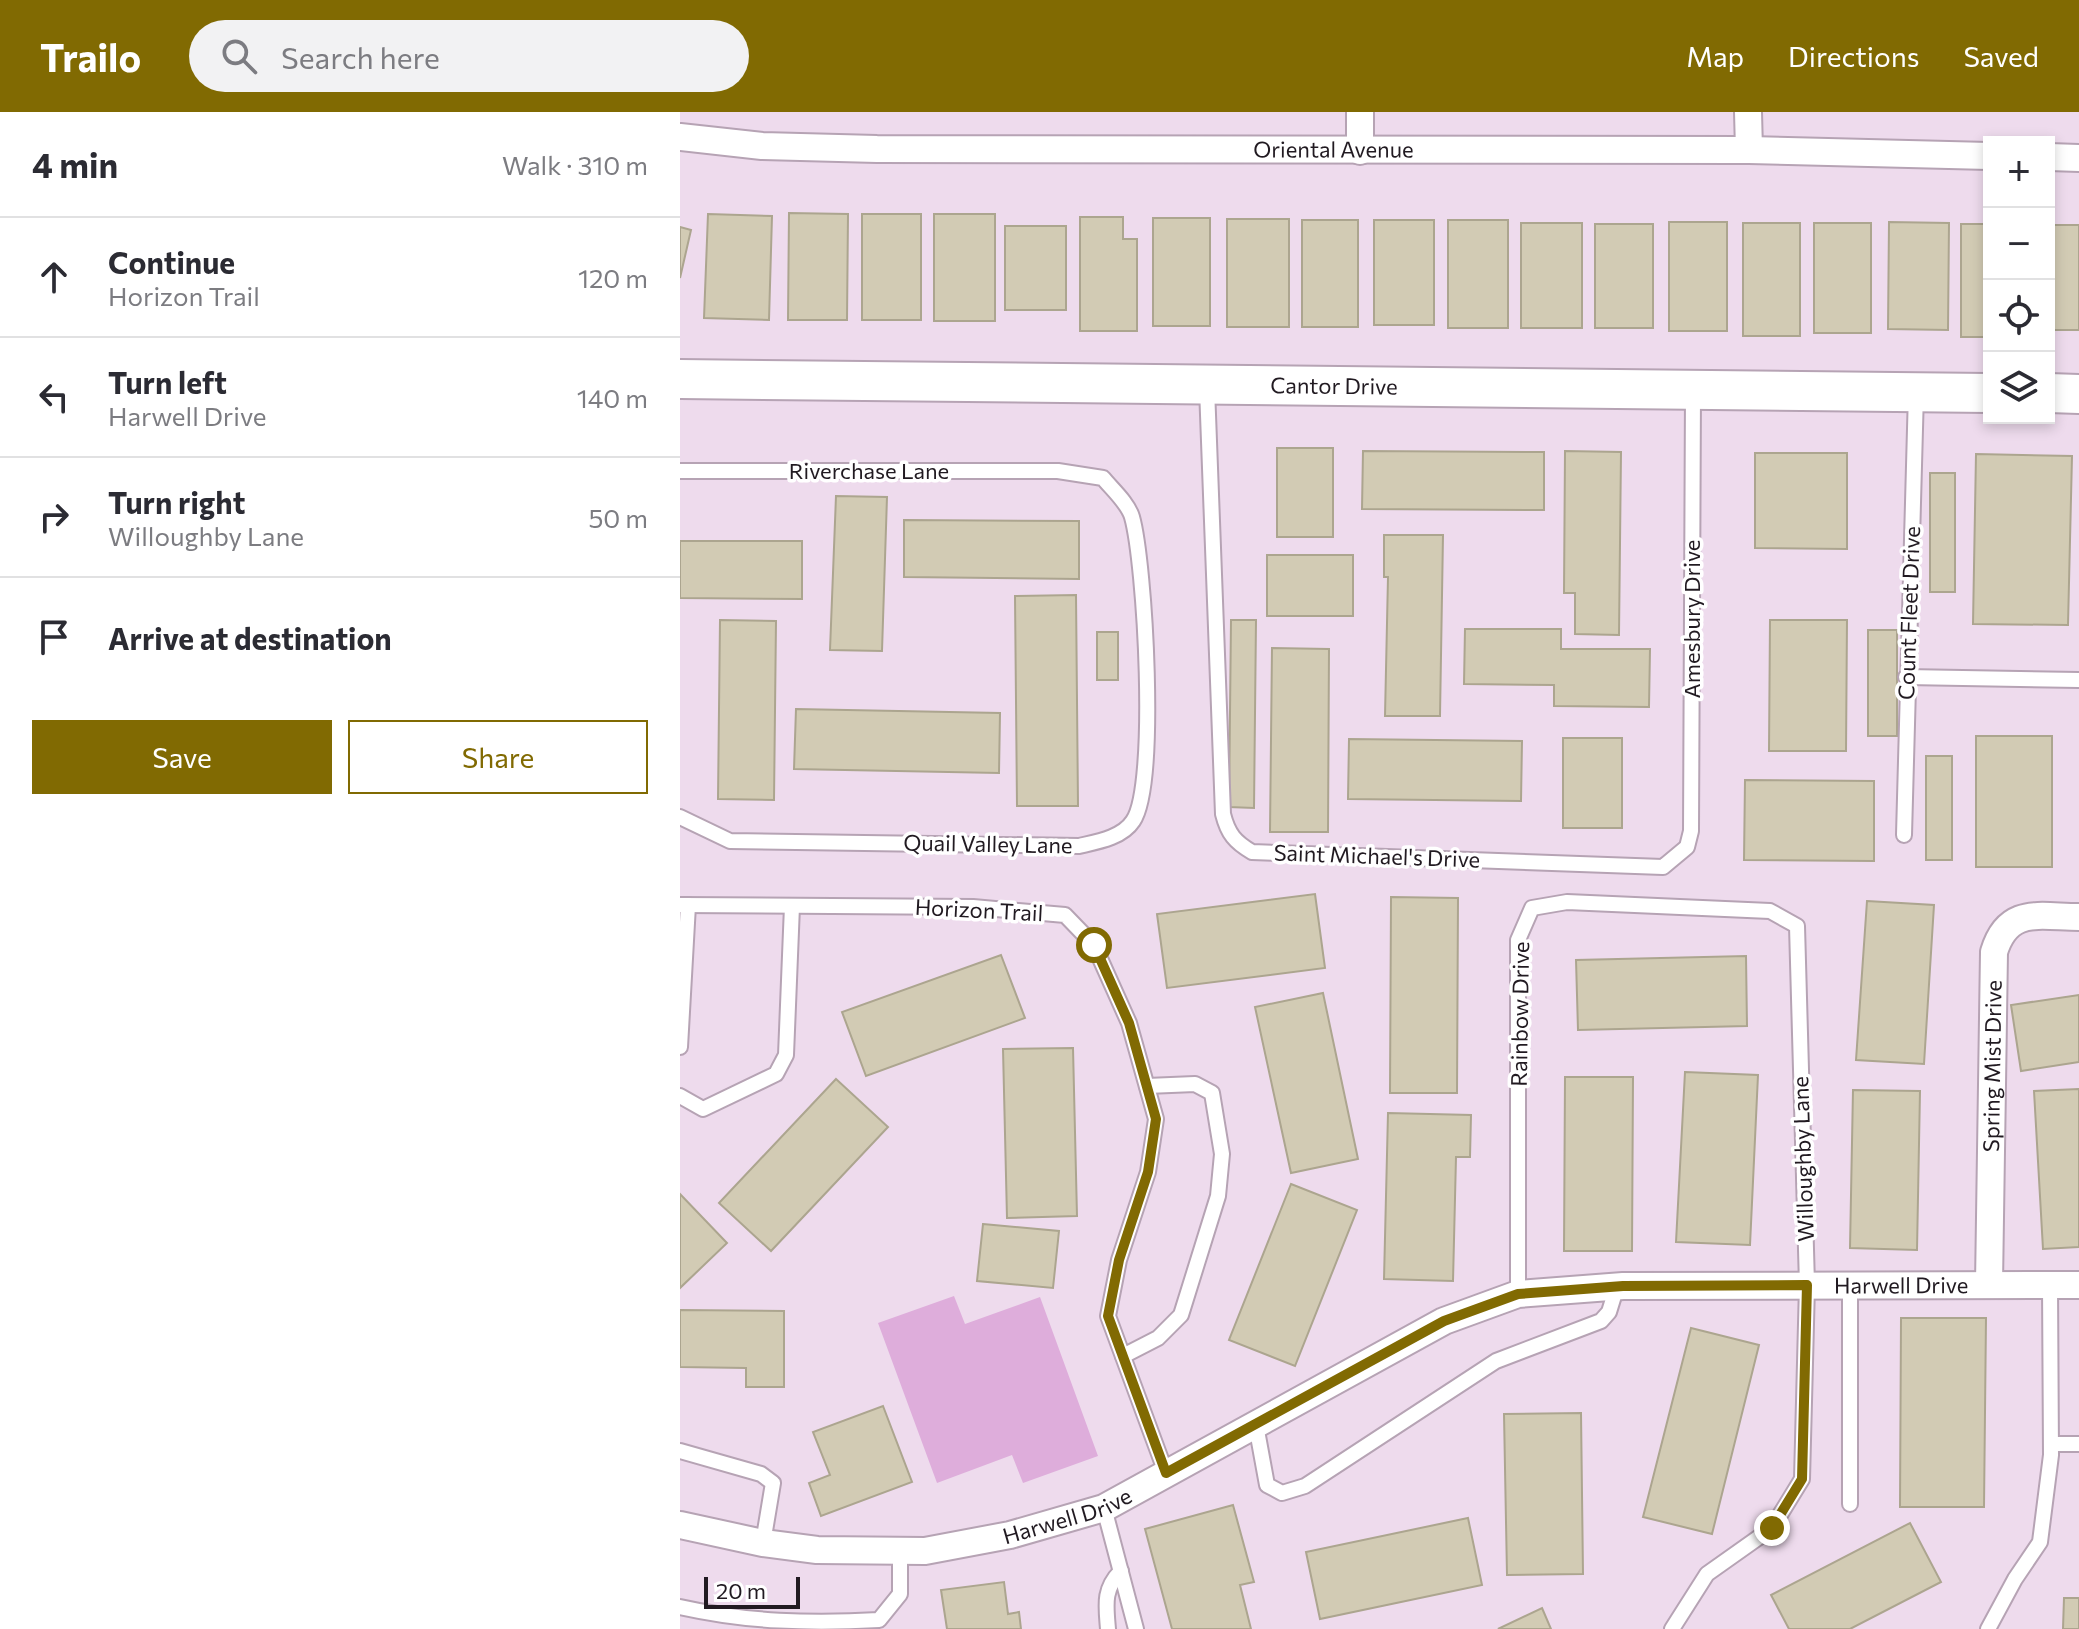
<!DOCTYPE html>
<meta charset="utf-8">
<style>
:root{--surface:#fff;--page:#f2f2f3;--text:#2b2b33;--muted:#7c7c81;--line:#e1e1e2;--accent:#816a02}
body{margin:0;font-family:Commissioner,sans-serif;background:var(--page);color:var(--text)}
.controls{position:absolute;right:24px;top:24px;display:grid;overflow:hidden;border-radius:0px;box-shadow:0 4px 12px #0003}
.controls button{width:72px;height:72px;display:grid;place-items:center;padding:0;border:0;border-bottom:2px solid var(--line);background:var(--surface);color:var(--text);font:40px sans-serif}
.scale{position:absolute;left:24px;bottom:20px;width:96px;box-sizing:border-box;padding-left:8px;border:4px solid #211a21;border-top:0;font-size:22px;line-height:28px;white-space:nowrap;color:#211a21;-webkit-text-stroke:6px #fff;paint-order:stroke}
.stop{position:absolute;width:24px;height:24px;margin:-18px;border:6px solid #816a02;border-radius:50%;background:#fff}
.stop.end{background:#816a02;border-color:#fff;box-shadow:0 2px 8px #0008}
.list{margin:0;padding:0;list-style:none}
h2{display:flex;justify-content:space-between;align-items:center;height:104px;margin:0;padding:0 32px;font-size:34px}
h2 small{font-size:26px;font-weight:400;color:var(--muted)}
.list li{display:grid;grid-template-columns:52px 1fr auto;gap:24px;align-items:center;box-sizing:border-box;height:120px;padding:0 32px;border-top:2px solid var(--line)}
.list b{display:block;font-size:30px;white-space:nowrap}
.list p{margin:0;font-size:26px;white-space:nowrap;color:var(--muted)}
.list em{font-size:26px;font-style:normal;color:var(--muted)}
.actions{display:flex;gap:16px;padding:24px 32px}
.actions a{flex:1;padding:18px 0;border:2px solid var(--accent);border-radius:0px;text-align:center;font-size:28px;color:var(--accent)}
.actions .main{background:var(--accent);color:#fff}
.icon{flex:none;width:44px;height:44px;fill:none;stroke:currentColor;stroke-width:2;stroke-linecap:round;stroke-linejoin:round}
.map{position:relative;flex:none;width:1399px;height:1517px;overflow:hidden}
header{display:flex;align-items:center;gap:48px;box-sizing:border-box;height:112px;padding:0 40px;background:var(--accent);color:#fff}
header strong{font-size:38px}
nav{display:flex;gap:44px;margin-inline-start:auto;font-size:28px}
.search{width:560px;height:72px;background:var(--page);display:flex;align-items:center;gap:20px;box-sizing:border-box;padding:0 28px;border-radius:44px;color:var(--muted);font-size:30px}
main{display:flex}
aside{flex:1;background:var(--surface)}
.map>svg:first-child{display:block}
</style>
<header>
<strong>Trailo</strong>
<div class="search"><svg class="icon" aria-label="search" viewBox="0 0 24 24"><circle cx="10" cy="10" r="6"/><path d="M15 15l6 6"/></svg>Search here</div>
<nav><a>Map</a><a>Directions</a><a>Saved</a></nav>
</header>
<main>
<aside>
<h2>4 min<small>Walk · 310 m</small></h2>
<ul class="list">
<li><svg class="icon" aria-label="ahead" viewBox="0 0 24 24"><path d="M12 20V5M6 11l6-6 6 6"/></svg><div><b>Continue</b><p>Horizon Trail</p></div><em>120 m</em></li>
<li><svg class="icon" aria-label="left" viewBox="0 0 24 24"><path d="M17 20v-9H6M10 6l-5 5 5 5"/></svg><div><b>Turn left</b><p>Harwell Drive</p></div><em>140 m</em></li>
<li><svg class="icon" aria-label="right" viewBox="0 0 24 24"><path d="M7 20v-9h11M14 6l5 5-5 5"/></svg><div><b>Turn right</b><p>Willoughby Lane</p></div><em>50 m</em></li>
<li><svg class="icon" aria-label="arrive" viewBox="0 0 24 24"><path d="M6 21V4h12l-3 4 3 4H6"/></svg><div><b>Arrive at destination</b></div></li>
</ul>
<div class="actions"><a class="main">Save</a><a>Share</a></div>
</aside>
<div class="map">
<svg width="1399" height="1517" viewBox="0 0 1399 1517">
<rect width="100%" height="100%" fill="#eedbed"/>
<polygon fill="#deaddb" points="274,1184 285,1212 360,1185 418,1344 343,1371 332,1343 257,1371 198,1211"/>
<g fill="#d2cbb4" stroke="#aca58f" stroke-width="2">
<polygon points="109,101 168,102 167,208 108,208"/>
<polygon points="28,102 92,104 89,208 24,206"/>
<rect x="182" y="102" width="59" height="106"/>
<rect x="254" y="102" width="61" height="107"/>
<polygon points="400,105 443,105 443,127 457,127 457,219 400,219"/>
<rect x="473" y="106" width="57" height="108"/>
<rect x="547" y="107" width="62" height="108"/>
<rect x="622" y="108" width="56" height="107"/>
<rect x="694" y="108" width="60" height="105"/>
<rect x="768" y="108" width="60" height="108"/>
<rect x="989" y="110" width="58" height="109"/>
<polygon points="1209,110 1269,111 1268,218 1208,217"/>
<rect x="841" y="111" width="61" height="105"/>
<rect x="1063" y="111" width="57" height="113"/>
<rect x="1134" y="111" width="57" height="110"/>
<rect x="915" y="112" width="58" height="104"/>
<rect x="1281" y="112" width="28" height="113"/>
<rect x="1369" y="113" width="30" height="105"/>
<rect x="325" y="114" width="61" height="84"/>
<polygon points="0,115 11,118 0,166"/>
<rect x="597" y="336" width="56" height="89"/>
<polygon points="683,339 864,340 864,398 682,397"/>
<polygon points="885,339 941,340 939,523 895,522 895,481 884,481"/>
<polygon points="1075,341 1167,341 1167,437 1075,436"/>
<polygon points="1296,342 1392,344 1388,513 1293,512"/>
<rect x="1250" y="361" width="25" height="119"/>
<polygon points="156,384 207,385 202,539 150,538"/>
<polygon points="224,408 399,409 399,467 224,465"/>
<polygon points="704,423 763,423 760,604 705,604 708,465 704,465"/>
<polygon points="0,429 122,429 122,487 0,486"/>
<rect x="587" y="443" width="86" height="61"/>
<polygon points="396,483 398,694 337,694 335,484"/>
<polygon points="40,508 96,509 94,688 38,687"/>
<polygon points="551,508 576,508 574,696 549,695"/>
<polygon points="1090,508 1167,508 1166,639 1089,639"/>
<polygon points="785,517 881,517 881,537 970,537 969,595 874,594 874,573 784,572"/>
<rect x="1188" y="518" width="29" height="106"/>
<rect x="417" y="520" width="21" height="48"/>
<polygon points="592,536 649,537 648,720 590,720"/>
<polygon points="116,597 320,601 319,661 114,657"/>
<rect x="1296" y="624" width="76" height="131"/>
<rect x="883" y="626" width="59" height="90"/>
<polygon points="669,627 842,629 841,689 668,687"/>
<rect x="1246" y="644" width="26" height="104"/>
<polygon points="1065,668 1194,669 1194,749 1064,748"/>
<polygon points="635,782 645,856 487,876 477,802"/>
<polygon points="711,785 778,786 777,981 710,981"/>
<polygon points="1187,789 1254,793 1244,952 1176,948"/>
<polygon points="321,843 345,906 186,964 162,900"/>
<polygon points="1066,844 1067,914 898,918 896,848"/>
<polygon points="643,881 678,1047 611,1061 575,895"/>
<polygon points="1399,883 1399,950 1341,959 1331,893"/>
<polygon points="393,936 397,1104 327,1106 323,937"/>
<polygon points="1005,960 1078,963 1070,1133 996,1130"/>
<polygon points="885,965 953,965 952,1139 884,1139"/>
<polygon points="156,967 208,1015 91,1139 39,1091"/>
<polygon points="1399,977 1399,1135 1363,1137 1354,979"/>
<polygon points="1173,978 1240,979 1237,1138 1170,1136"/>
<polygon points="708,1001 791,1003 790,1045 776,1045 773,1169 704,1167"/>
<polygon points="611,1072 677,1098 615,1254 549,1228"/>
<polygon points="0,1082 47,1131 0,1176"/>
<polygon points="303,1112 379,1119 373,1176 297,1169"/>
<polygon points="0,1198 104,1199 104,1275 66,1275 66,1256 0,1255"/>
<polygon points="1221,1206 1306,1206 1304,1395 1220,1395"/>
<polygon points="1011,1216 1079,1233 1032,1422 963,1405"/>
<polygon points="203,1294 232,1370 141,1404 129,1371 150,1363 133,1320"/>
<polygon points="901,1301 903,1462 827,1463 824,1302"/>
<polygon points="553,1393 574,1470 560,1473 571,1517 492,1517 465,1417"/>
<polygon points="788,1406 802,1473 640,1507 626,1440"/>
<polygon points="1230,1411 1261,1470 1170,1517 1109,1517 1091,1483"/>
<polygon points="324,1470 328,1502 339,1500 341,1517 267,1517 261,1478"/>
<polygon points="1384,1486 1399,1486 1399,1517 1383,1517"/>
<polygon points="862,1496 871,1517 818,1517"/>
</g>
<g fill="none" stroke-linecap="round" stroke-linejoin="round">
<defs>
<g id="lane">
<path d="M 527,276 L 543,702 C 548,722 555,730 572,740 L 983,755 L 1007,735 L 1011,719 L 1013,279"/>
<path d="M 0,359 L 378,359 L 423,366 C 432,377 448,391 452,405 C 465,451 478,673 453,709 C 442,726 416,730 399,734 L 50,729 L 0,705"/>
<polyline points="1226,565 1399,568"/>
<polyline points="1224,723 1236,280"/>
<polyline points="0,793 293,795 385,803 414,833 449,911 476,1007 468,1060 439,1148 428,1204 486,1361"/>
<polyline points="0,935 8,793"/>
<polyline points="0,984 23,997 96,962 106,943 112,794"/>
<polyline points="1170,1171 1170,1392"/>
<polyline points="838,1182 838,828 852,796 887,790 1090,799 1117,814 1127,1173 1122,1367 1092,1416 1027,1462 992,1517"/>
<polyline points="443,1244 478,1226 501,1203 538,1084 542,1042 532,981 515,972 467,974"/>
<polyline points="576,1313 587,1373 602,1381 625,1374 816,1249 921,1209 929,1200 937,1174"/>
<polyline points="1371,1332 1399,1332"/>
<polyline points="0,1339 81,1362 93,1371 83,1431"/>
<polyline points="424,1396 456,1517"/>
<path d="M 0,1495 C 67,1510 131,1512 199,1508 L 220,1482 L 220,1439"/>
<path d="M 428,1517 C 426,1493 423,1477 441,1459"/>
<polyline points="1308,1517 1335,1467 1360,1430 1371,1343 1370,1173"/>
</g>
<g id="street">
<polyline points="1068,0 1069,38"/>
<path id="s1" d="M 0,25 L 82,34 L 197,37 L 1069,38 L 1309,44"/>
<polyline points="680,39 680,0"/>
<polyline points="1369,45 1399,46"/>
<path id="s2" d="M 1309,1172 L 1314,840 C 1328,794 1359,805 1399,805"/>
<path id="s3" d="M 0,1413 L 83,1431 L 137,1438 L 245,1439 L 330,1423 L 424,1396 L 764,1209 L 838,1182 L 943,1174 L 1399,1173"/>
</g>
<g id="secondary">
<path id="s4" d="M 0,267 L 1309,281"/>
<polyline points="1369,281 1399,282"/>
</g>
</defs>
<use href="#lane" stroke="#b6a3b4" stroke-width="18"/>
<use href="#street" stroke="#b6a3b4" stroke-width="30"/>
<use href="#secondary" stroke="#b6a3b4" stroke-width="42"/>
<use href="#lane" stroke="#fff" stroke-width="14"/>
<use href="#street" stroke="#fff" stroke-width="26"/>
<use href="#secondary" stroke="#fff" stroke-width="38"/>
</g>
<g fill="none" stroke-linecap="round" stroke-linejoin="round">
<polyline stroke="#816a02" stroke-width="10" points="414,833 449,911 476,1007 468,1060 439,1148 428,1204 486,1361 764,1209 838,1182 943,1174 1127,1173 1122,1367 1092,1416"/>
</g>
<g text-anchor="middle" stroke-width="7" stroke-linejoin="round" paint-order="stroke">
<g font-size="22" fill="#211a21" stroke="#fff">
<text dy="8" stroke="none"><textPath href="#s1" startOffset="654">Oriental Avenue</textPath></text>
<text dy="8" stroke="none"><textPath href="#s4" startOffset="654">Cantor Drive</textPath></text>
<text x="189" y="367">Riverchase Lane</text>
<text transform="translate(1229 501) rotate(-88)" y="8">Count Fleet Drive</text>
<text transform="translate(1012 507) rotate(-90)" y="8">Amesbury Drive</text>
<text transform="translate(308 732) rotate(1)" y="8">Quail Valley Lane</text>
<text transform="translate(697 744) rotate(2)" y="8">Saint Michael's Drive</text>
<text transform="translate(299 798) rotate(3)" y="8">Horizon Trail</text>
<text transform="translate(840 902) rotate(-89)" y="8">Rainbow Drive</text>
<text dy="8" stroke="none"><textPath href="#s2" startOffset="218">Spring Mist Drive</textPath></text>
<text transform="translate(1123 1047) rotate(-92)" y="8">Willoughby Lane</text>
<text dy="8" stroke="none"><textPath href="#s3" startOffset="1282">Harwell Drive</textPath></text>
<text dy="8" stroke="none"><textPath href="#s3" startOffset="394">Harwell Drive</textPath></text>
</g>
</g>
</svg>
<div class="controls">
<button>+</button>
<button>−</button>
<button><svg class="icon" aria-label="locate" viewBox="0 0 24 24"><circle cx="12" cy="12" r="6"/><path d="M12 2v4M12 18v4M2 12h4M18 12h4"/></svg></button>
<button><svg class="icon" aria-label="layers" viewBox="0 0 24 24"><path d="M12 4l9 5-9 5-9-5zM3 14l9 5 9-5"/></svg></button>
</div>
<div class="scale">20 m</div>
<div class="stop" style="left:414px;top:833px"></div>
<div class="stop end" style="left:1092px;top:1416px"></div>
</div>
</main>
